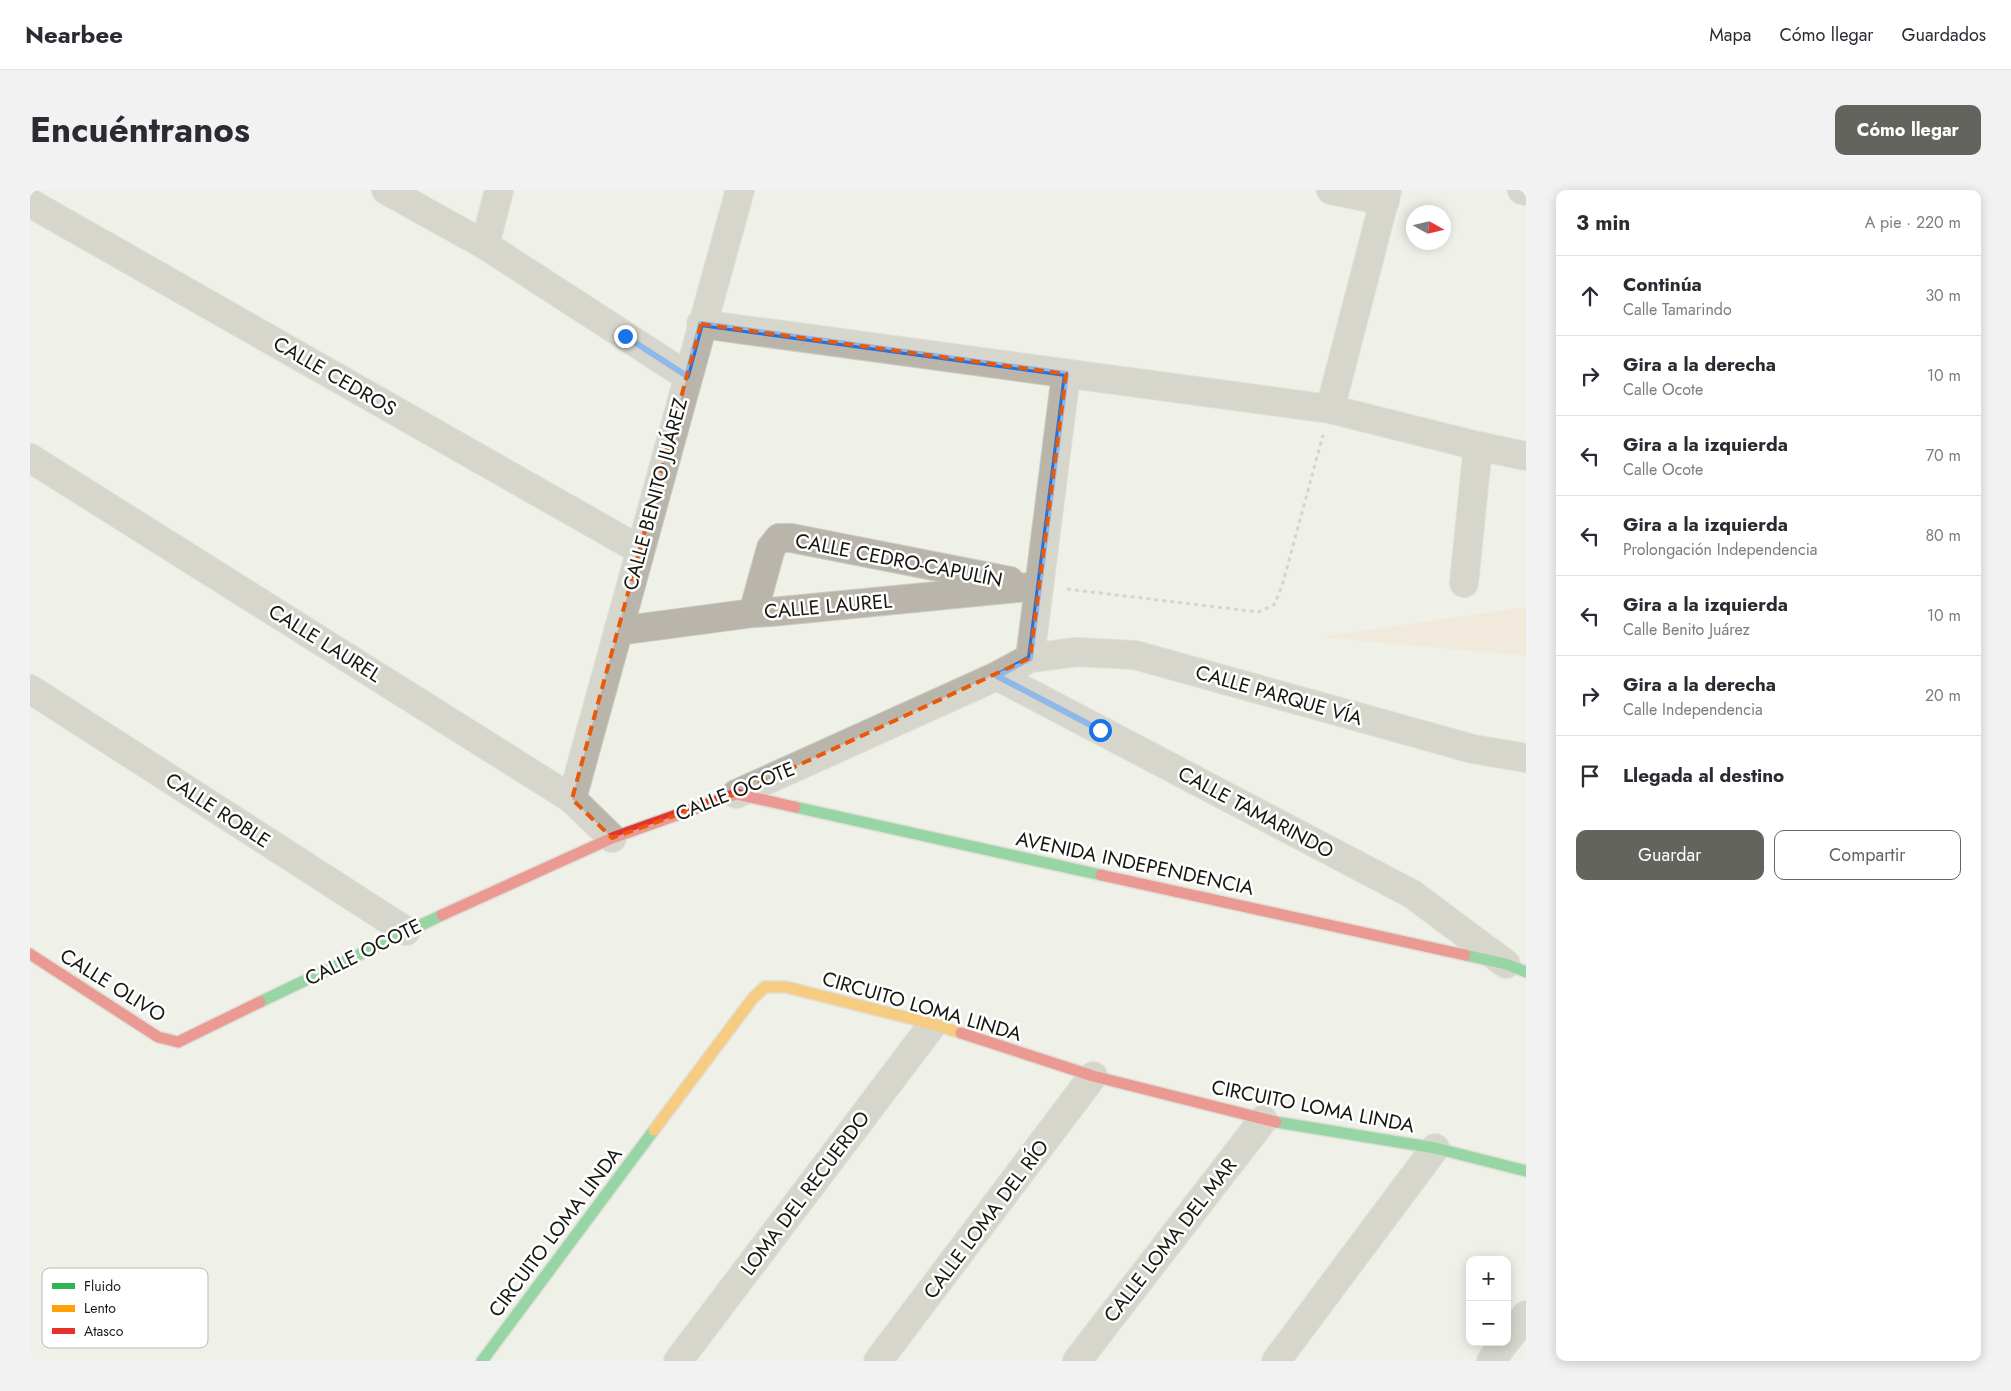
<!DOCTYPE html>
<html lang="es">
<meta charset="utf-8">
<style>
:root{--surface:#fff;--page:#f2f2f3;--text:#2b2b33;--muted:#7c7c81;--line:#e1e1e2;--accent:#63645d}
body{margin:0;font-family:Jost,sans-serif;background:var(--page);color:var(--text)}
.controls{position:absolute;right:15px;bottom:15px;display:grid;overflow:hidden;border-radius:10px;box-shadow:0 2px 12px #0003}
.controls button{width:45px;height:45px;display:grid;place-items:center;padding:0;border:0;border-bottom:1px solid var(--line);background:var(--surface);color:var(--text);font:25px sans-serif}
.compass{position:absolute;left:1376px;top:15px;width:45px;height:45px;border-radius:50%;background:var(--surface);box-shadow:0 2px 12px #0003;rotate:98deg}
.stop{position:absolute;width:15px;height:15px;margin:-11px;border:4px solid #1a73e8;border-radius:50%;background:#fff}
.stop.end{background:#1a73e8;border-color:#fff;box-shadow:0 1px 5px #0008}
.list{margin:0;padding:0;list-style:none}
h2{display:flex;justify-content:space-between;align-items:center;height:65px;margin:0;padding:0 20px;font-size:21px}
h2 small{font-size:16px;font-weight:400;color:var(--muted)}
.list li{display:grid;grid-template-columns:32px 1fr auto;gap:15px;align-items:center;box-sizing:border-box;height:80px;padding:0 20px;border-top:1px solid var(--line)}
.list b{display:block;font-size:19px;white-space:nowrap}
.list p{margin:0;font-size:16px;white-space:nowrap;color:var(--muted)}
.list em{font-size:16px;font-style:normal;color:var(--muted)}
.actions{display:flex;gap:10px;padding:15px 20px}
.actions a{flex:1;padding:11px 0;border:1px solid var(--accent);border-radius:10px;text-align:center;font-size:18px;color:var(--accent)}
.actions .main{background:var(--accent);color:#fff}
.icon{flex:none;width:28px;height:28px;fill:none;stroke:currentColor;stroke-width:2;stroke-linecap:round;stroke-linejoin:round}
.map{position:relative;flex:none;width:1496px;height:1171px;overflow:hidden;border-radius:10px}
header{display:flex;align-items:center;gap:30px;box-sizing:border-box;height:70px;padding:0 25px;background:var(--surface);border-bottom:1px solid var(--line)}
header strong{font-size:24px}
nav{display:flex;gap:28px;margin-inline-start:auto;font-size:18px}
.intro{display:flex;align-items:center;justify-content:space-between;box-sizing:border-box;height:120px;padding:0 30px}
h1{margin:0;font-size:35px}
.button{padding:12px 22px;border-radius:10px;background:var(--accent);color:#fff;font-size:18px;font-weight:700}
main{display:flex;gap:30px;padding:0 30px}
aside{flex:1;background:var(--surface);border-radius:10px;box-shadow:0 2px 12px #0003}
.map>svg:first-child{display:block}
</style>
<header>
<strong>Nearbee</strong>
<nav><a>Mapa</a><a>Cómo llegar</a><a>Guardados</a></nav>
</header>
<div class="intro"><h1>Encuéntranos</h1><a class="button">Cómo llegar</a></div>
<main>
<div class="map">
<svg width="1496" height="1171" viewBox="0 0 1496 1171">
<rect width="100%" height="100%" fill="#eff0e7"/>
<polygon fill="#f4e3cf" points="1496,417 1496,466 1289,447 1468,421"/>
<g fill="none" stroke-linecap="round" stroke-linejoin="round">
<defs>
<g id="street">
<polyline points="356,0 455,55 657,186"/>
<polyline points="1301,0 1355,11"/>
<polyline points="1492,0 1496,1"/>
<polyline points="0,13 610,360"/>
<polyline points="455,55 469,0"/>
<polyline points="671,134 1300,219 1448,256 1496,266"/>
<polyline points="1300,219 1357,0"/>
<polyline points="0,268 542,609 582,648"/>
<polyline points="1434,393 1448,256"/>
<polyline points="723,423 741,358 749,348 761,348 980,391"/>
<polyline points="588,441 723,423 741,422 1009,396"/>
<polyline points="1000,468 1036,184"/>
<polyline points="967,486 1382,704 1476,774"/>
<polyline points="0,499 376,741"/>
<polyline points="706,604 967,486 1000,468 1047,462 1105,465 1443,559 1496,568"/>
<polyline points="542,609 710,0"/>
<polyline points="1477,1150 1496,1125"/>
<polyline points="648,1171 903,834"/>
<polyline points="848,1171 1063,886"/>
<polyline points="1047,1171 1233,930"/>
<polyline points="1246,1171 1405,958"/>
<polyline points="1461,1171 1475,1152"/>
</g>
<g id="fast">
<polyline points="765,617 1071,685"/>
<polyline points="1435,765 1476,774 1496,782"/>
<polyline points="230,812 412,725"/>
<polyline points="1246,932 1405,958 1496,981"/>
<polyline points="452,1171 624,940"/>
</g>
<polyline id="slow" points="624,940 723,808 735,797 756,797 903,834 931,843"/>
<g id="jam">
<polyline points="1071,685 1435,765"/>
<polyline points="412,725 582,648 706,604 765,617"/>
<polyline points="0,764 128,847 148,852 230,812"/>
<polyline points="931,843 1063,886 1246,932"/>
</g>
</defs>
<use href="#street" stroke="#cccdc6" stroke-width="30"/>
<use href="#fast" stroke="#cccdc6" stroke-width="14"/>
<use href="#slow" stroke="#cccdc6" stroke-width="14"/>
<use href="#jam" stroke="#cccdc6" stroke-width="14"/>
<polyline stroke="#b7b4ac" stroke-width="3" stroke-dasharray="4 4" stroke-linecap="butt" points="1037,399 1228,422 1244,415 1252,396 1293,245"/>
<use href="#street" stroke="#b9b5aa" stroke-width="28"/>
<use href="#fast" stroke="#30b455" stroke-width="11"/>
<use href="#slow" stroke="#ff9f0a" stroke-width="11"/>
<use href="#jam" stroke="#e5322d" stroke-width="11"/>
</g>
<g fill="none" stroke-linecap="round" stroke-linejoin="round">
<polyline stroke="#1a73e8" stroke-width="6" points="595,146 657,186 671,134 1036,184 1000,468 967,486 1070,540"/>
</g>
<path d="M0 0H1496V1171H0ZM 671,134 L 1036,184 L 1000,468 L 706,604 L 582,648 L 542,609 Z" fill="#eff0e7" fill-opacity=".55" fill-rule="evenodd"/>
<path fill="none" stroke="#e8590c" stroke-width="4" stroke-dasharray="10 6" stroke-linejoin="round" d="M 671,134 L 1036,184 L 1000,468 L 706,604 L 582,648 L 542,609 Z"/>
<g text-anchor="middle" stroke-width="5" stroke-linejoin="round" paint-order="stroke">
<g font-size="20" fill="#171812" stroke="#fff">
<text transform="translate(305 186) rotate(30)" y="7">CALLE CEDROS</text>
<text transform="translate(625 304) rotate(-75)" y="7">CALLE BENITO JUÁREZ</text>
<text transform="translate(869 370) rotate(11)" y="7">CALLE CEDRO-CAPULÍN</text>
<text transform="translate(798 416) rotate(-5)" y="7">CALLE LAUREL</text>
<text transform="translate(295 453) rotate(32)" y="7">CALLE LAUREL</text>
<text transform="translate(1249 505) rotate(16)" y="7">CALLE PARQUE VÍA</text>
<text transform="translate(705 601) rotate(-22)" y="7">CALLE OCOTE</text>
<text transform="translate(188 620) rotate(33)" y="7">CALLE ROBLE</text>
<text transform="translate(1226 622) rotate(28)" y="7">CALLE TAMARINDO</text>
<text transform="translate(1105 673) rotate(12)" y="7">AVENIDA INDEPENDENCIA</text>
<text transform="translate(333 762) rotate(-26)" y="7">CALLE OCOTE</text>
<text transform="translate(83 795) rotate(32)" y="7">CALLE OLIVO</text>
<text transform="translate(892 816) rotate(16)" y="7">CIRCUITO LOMA LINDA</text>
<text transform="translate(1283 916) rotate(11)" y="7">CIRCUITO LOMA LINDA</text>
<text transform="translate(775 1003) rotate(-53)" y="7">LOMA DEL RECUERDO</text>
<text transform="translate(956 1029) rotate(-53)" y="7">CALLE LOMA DEL RÍO</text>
<text transform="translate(525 1042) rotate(-53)" y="7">CIRCUITO LOMA LINDA</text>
<text transform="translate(1140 1050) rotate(-52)" y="7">CALLE LOMA DEL MAR</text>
</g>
</g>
<rect x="12" y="1078" width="166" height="80" rx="8" fill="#fff" stroke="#b9bab8" stroke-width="1"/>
<rect x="22" y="1093" width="23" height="6" fill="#30b455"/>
<rect x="22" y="1115" width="23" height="7" fill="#ff9f0a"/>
<rect x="22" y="1138" width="23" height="6" fill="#e5322d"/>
<g font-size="14" fill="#171812">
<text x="54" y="1101">Fluido</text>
<text x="54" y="1123">Lento</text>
<text x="54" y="1146">Atasco</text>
</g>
</svg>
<div class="controls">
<button>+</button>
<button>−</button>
</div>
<svg class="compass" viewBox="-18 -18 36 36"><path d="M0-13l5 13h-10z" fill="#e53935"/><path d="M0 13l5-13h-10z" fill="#7c7c81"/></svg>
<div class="stop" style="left:1070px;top:540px"></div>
<div class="stop end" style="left:595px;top:146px"></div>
</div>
<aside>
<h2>3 min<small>A pie · 220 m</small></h2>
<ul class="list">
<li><svg class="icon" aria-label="ahead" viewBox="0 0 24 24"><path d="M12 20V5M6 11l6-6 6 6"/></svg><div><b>Continúa</b><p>Calle Tamarindo</p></div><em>30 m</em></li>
<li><svg class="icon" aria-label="right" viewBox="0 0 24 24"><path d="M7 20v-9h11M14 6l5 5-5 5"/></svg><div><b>Gira a la derecha</b><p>Calle Ocote</p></div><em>10 m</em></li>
<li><svg class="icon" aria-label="left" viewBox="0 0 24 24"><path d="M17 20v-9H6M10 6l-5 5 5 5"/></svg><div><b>Gira a la izquierda</b><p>Calle Ocote</p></div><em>70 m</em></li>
<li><svg class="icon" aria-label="left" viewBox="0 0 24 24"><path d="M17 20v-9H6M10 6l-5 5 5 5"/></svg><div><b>Gira a la izquierda</b><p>Prolongación Independencia</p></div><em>80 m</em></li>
<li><svg class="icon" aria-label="left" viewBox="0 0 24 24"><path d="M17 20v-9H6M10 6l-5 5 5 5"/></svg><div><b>Gira a la izquierda</b><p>Calle Benito Juárez</p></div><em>10 m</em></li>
<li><svg class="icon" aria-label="right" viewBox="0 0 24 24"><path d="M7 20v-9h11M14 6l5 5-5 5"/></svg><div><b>Gira a la derecha</b><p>Calle Independencia</p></div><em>20 m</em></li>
<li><svg class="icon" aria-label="arrive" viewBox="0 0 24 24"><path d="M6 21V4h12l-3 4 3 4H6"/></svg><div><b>Llegada al destino</b></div></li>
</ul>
<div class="actions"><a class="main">Guardar</a><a>Compartir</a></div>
</aside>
</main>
